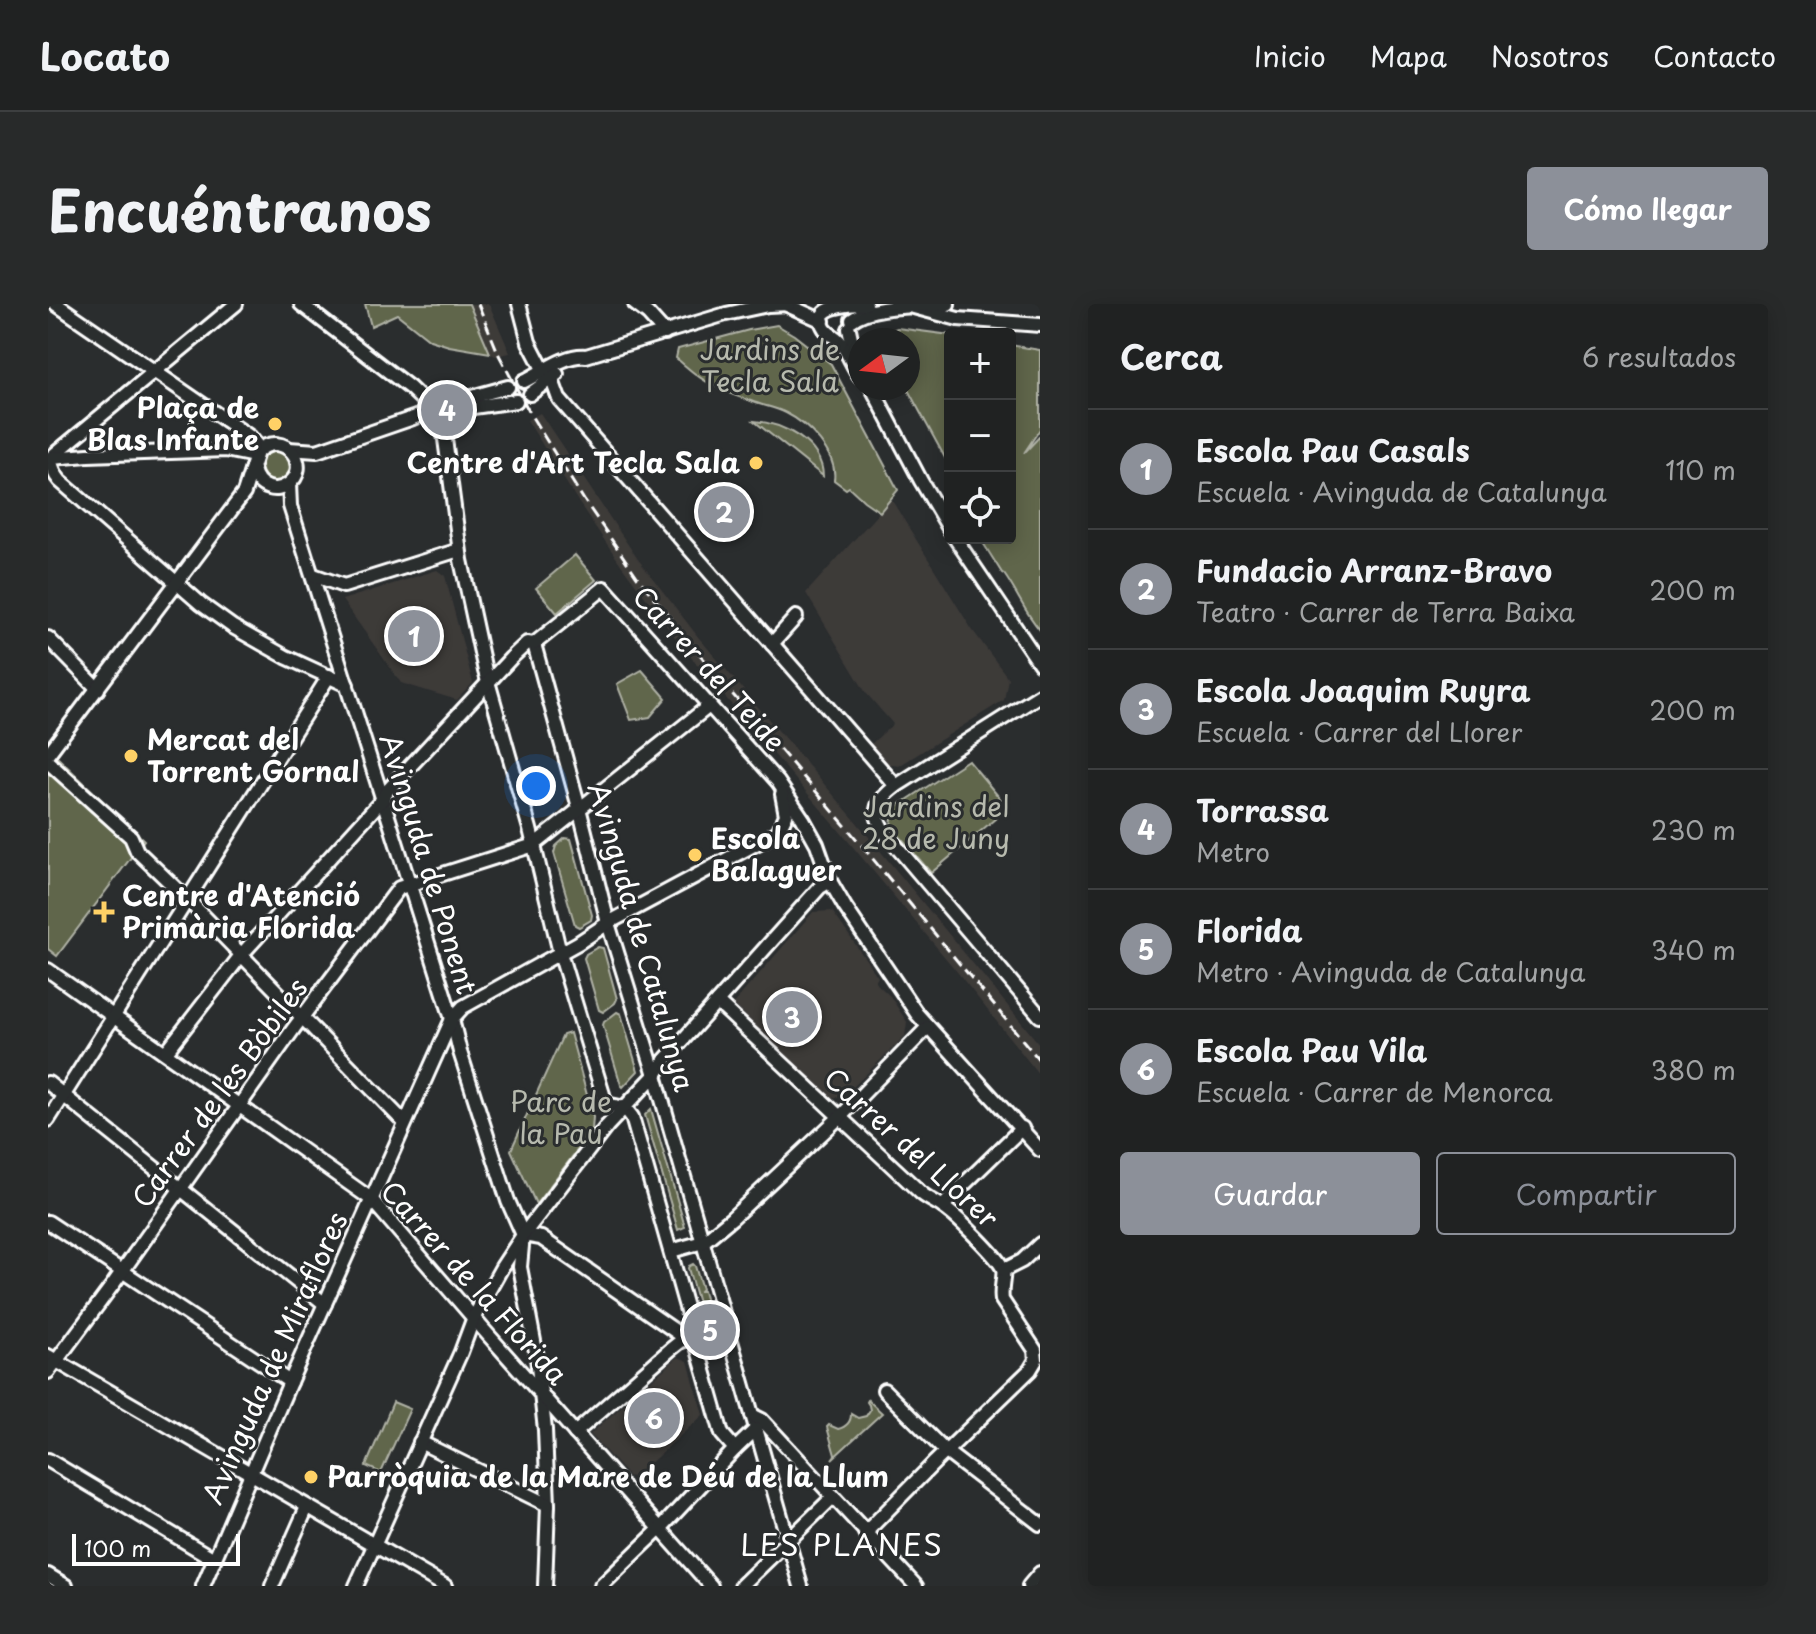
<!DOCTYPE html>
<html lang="es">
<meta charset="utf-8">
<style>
:root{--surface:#202222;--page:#282a2a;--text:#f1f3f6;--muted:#a2a4a5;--line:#3d3f40;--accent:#8c9099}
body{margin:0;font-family:"Playpen Sans",sans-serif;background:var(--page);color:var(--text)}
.controls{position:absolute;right:24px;top:24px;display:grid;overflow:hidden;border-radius:8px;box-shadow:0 4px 20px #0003}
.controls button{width:72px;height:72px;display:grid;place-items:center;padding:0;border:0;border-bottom:2px solid var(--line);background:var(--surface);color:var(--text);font:40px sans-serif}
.compass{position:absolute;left:800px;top:24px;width:72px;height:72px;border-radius:50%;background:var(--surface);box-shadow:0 4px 20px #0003;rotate:255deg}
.scale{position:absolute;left:24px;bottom:20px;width:168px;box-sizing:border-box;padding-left:8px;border:4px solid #fff;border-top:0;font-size:22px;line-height:28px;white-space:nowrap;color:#fff;-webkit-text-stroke:6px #2a2d2e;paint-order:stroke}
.you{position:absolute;left:488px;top:482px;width:28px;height:28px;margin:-20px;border:6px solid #fff;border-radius:50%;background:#1a73e8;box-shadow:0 0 0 12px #1a73e833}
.badge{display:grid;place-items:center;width:52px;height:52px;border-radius:50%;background:var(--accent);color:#fff;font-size:26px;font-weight:700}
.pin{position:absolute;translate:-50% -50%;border:4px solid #fff;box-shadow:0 2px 8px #0006}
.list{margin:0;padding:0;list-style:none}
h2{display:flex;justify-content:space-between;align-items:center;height:104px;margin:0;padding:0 32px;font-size:34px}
h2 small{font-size:26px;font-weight:400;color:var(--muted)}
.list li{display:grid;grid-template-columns:52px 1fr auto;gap:24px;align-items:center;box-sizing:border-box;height:120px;padding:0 32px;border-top:2px solid var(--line)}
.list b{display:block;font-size:30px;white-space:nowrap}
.list p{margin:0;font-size:26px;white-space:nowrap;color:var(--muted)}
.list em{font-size:26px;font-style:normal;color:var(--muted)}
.actions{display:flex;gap:16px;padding:24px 32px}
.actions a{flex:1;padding:18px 0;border:2px solid var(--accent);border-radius:8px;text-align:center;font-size:28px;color:var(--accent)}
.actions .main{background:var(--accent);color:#fff}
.icon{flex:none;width:44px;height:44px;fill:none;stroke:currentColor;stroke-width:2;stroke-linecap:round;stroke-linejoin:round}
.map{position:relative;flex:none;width:992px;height:1282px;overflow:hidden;border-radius:8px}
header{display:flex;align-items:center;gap:48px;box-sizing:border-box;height:112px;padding:0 40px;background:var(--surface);border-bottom:2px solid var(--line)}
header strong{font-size:38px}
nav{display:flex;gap:44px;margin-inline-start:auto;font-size:28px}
.intro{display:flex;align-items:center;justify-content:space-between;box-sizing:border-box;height:192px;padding:0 48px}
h1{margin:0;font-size:56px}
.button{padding:20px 36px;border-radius:8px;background:var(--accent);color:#fff;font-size:28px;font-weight:700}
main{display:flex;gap:48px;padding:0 48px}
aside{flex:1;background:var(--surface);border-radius:8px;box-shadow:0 4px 20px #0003}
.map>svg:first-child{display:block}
</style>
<header>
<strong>Locato</strong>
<nav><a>Inicio</a><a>Mapa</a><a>Nosotros</a><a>Contacto</a></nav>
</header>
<div class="intro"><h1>Encuéntranos</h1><a class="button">Cómo llegar</a></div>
<main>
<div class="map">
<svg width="992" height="1282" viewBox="0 0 992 1282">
<rect width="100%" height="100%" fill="#2a2d2e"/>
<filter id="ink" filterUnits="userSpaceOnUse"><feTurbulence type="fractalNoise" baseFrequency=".0125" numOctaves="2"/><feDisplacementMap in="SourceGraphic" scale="16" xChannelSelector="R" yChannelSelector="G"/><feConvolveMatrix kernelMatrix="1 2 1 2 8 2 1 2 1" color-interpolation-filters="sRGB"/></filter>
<g filter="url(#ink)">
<g fill="#3d3a39">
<polygon points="421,0 441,0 462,49 447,52 442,49"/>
<polygon points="492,109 589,254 651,334 806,515 992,741 992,772 910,669 790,525 635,344 574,262 531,199 479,116"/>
<polygon points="843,195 923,324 960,374 956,396 851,462 838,460 822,441 845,420 818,389 758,289"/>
<polygon points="389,266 397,272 425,379 409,396 353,379 294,296"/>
<polygon points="784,607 830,673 827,678 842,692 859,718 857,732 796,792 783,794 685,700 765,608"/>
<polygon points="630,1053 640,1057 655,1111 585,1175 582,1172 581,1173 542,1130"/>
</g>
<g fill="#60664c" stroke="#b0b2a6" stroke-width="2">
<polygon points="317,0 421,0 442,49 401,42 382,36 349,10 323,22"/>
<path d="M 729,21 L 746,31 L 783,60 L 850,186 L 832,208 L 816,197 L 801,183 L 798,185 L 786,176 C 790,150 760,120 738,109 C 726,103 715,102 703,97 C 689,93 675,87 663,80 C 650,74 639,63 628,54 L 630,45 L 701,26 Z"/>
<polygon points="849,24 902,31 902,163 859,84 860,36 838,36 844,26"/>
<path d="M 962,41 L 992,46 L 992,125 L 976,149 L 992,132 L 992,326 C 977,309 969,288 956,270 L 954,269 L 932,234 L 962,234 Z"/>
<path d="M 706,117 C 735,119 774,139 775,172 Z"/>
<circle cx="227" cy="162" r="15"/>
<polygon points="527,251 548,276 509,309 488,284"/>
<polygon points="594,366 618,394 602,413 583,416 569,380"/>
<polygon points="9,453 96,536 9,652 0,645 0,464"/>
<polygon points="920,456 960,504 883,569 843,522 845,505"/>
<polygon points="517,534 523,535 544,611 543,616 531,623 527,621 506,549 508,542"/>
<polygon points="550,643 555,644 569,695 567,699 555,708 551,706 536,654 538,650"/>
<polygon points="569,708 573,710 590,767 575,783 573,781 555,721 556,718"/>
<polygon points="522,729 545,813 544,826 540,832 488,900 463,846 515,731"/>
<polygon points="603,805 637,923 630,926 597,811"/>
<polygon points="645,960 647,962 654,985 652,987 655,987 668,1036 663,1039 661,1038 640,964 641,962"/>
<path d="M 820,1096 L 834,1109 L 784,1155 L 787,1151 L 779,1123 L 781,1121 L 790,1125 C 798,1123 803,1119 803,1110 L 810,1114 L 818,1112 L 822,1106 L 821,1101 L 819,1098 Z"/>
<polygon points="345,1098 362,1105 333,1169 318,1162"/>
</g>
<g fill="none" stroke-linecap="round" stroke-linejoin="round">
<defs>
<g id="minor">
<polyline points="8,0 202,133 212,145"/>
<path d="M 188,0 L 2,154 C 4,164 6,170 12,177 L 153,300 L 185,323 L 238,353 L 299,381"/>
<polyline points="253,0 362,84 385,106 392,117 397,135 413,256 437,367 482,525 512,649 558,800 577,804 584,813 674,1130 687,1145"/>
<polyline points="471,0 481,38 496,67"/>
<polyline points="587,0 600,10 617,29"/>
<polyline points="737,0 775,17"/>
<polyline points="862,2 910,15 992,21"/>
<path d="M 804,16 C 824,0 873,3 900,0"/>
<polyline points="801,25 803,34 812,52"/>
<path d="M 812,72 C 804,62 800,48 792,38 C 788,32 781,31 777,25 C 761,1 805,0 818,0"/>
<polyline points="503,73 511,95 848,482"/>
<path d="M 476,77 C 495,68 517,50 538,52 L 678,10 L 720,1 L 741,0"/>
<polyline points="824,84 873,177 902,226"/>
<polyline points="482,90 509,70"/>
<polyline points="412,100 418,104 468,97"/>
<polyline points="241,145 269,147 365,114 385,106 412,100 416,95 460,83"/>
<polyline points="3,154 40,151 178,146 207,152"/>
<polyline points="241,180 242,202 404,715 412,748 460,897 475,931 472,963 489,1053 497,1126 500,1201 497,1282"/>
<polyline points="907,234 992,360"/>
<polyline points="265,271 296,282 411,246"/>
<polyline points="0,334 50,385"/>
<polyline points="486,340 529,496 560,619 607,771 753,1282"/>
<polyline points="724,340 748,313"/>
<path d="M 992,391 L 848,482 C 829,497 822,506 837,529 L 992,712"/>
<path d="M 0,450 L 196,189 L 209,148 C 237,123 266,164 239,181 C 234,185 227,186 221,184 C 211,181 207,174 205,165"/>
<polyline points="0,458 83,533 89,547 139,595 357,819"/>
<polyline points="0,666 323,895 435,1025 663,1282"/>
<path d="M 669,698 L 873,889 C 881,896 891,899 899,906 C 910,914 951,954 955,965 C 957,972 952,984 954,996 L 987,1046 L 988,1056 L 982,1066 L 887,1158 L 817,1229"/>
<polyline points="118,748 194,650 334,496 339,487 463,354 479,339 486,340 556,284 730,478 755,515 769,540 782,577 797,603 869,710 992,846"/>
<polyline points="0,779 277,1000"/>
<polyline points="0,816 281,372"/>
<polyline points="895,903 904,892 974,824"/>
<polyline points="0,918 242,1078"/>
<polyline points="475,931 493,934 630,1029 647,1034"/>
<polyline points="623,947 655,938 684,914 796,809 880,723"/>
<polyline points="956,966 974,957 992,940"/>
<polyline points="0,1052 397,1282"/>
<polyline points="0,1068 66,979 246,724 351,584 486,541 661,402"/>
<polyline points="836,1086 897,1147 992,1220"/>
<polyline points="704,1111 714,1116 868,1282"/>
<polyline points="527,1129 623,1045 633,1037 647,1034"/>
<polyline points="372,1138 500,1201"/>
<polyline points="0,1156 166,1255"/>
<polyline points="0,1271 18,1282"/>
<polyline points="155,1282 242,1078 404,715 415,703 530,639 560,619 730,528 738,511 734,490"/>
<polyline points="224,1282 259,1203"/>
<polyline points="308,1282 413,1048 426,1013 454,963 475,931 559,822 607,771 617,756 772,583 782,577"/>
<polyline points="553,1282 612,1225 687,1145 708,1125"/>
<polyline points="693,1282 784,1194"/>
<polyline points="981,1282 992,1269"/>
</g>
</defs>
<use href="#minor" stroke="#fff" stroke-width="18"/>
<use href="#minor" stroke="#2a2d2e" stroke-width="12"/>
<polyline stroke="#fff" stroke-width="3" stroke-dasharray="12 6" stroke-linecap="butt" points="430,0 451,51 484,113 536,196 590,274 680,385 801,526 992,757"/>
</g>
</g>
<g fill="#ffd166" stroke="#2a2d2e" stroke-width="3">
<circle cx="227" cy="120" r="8"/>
<circle cx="708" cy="159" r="8"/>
<circle cx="83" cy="452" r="8"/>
<circle cx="647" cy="551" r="8"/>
<path d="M52 596h8v8h8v8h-8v8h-8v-8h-8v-8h8z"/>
<circle cx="263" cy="1173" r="8"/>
</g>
<g text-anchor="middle" stroke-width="6" stroke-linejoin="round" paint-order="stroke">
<g font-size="28" fill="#b7baae" stroke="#2a2d2e">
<text x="722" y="56">Jardins de<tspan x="722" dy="32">Tecla Sala</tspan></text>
<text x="888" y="513">Jardins del<tspan x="888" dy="32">28 de Juny</tspan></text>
<text x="513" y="808">Parc de<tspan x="513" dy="32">la Pau</tspan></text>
</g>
<g font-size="28" font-weight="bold" fill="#fff" stroke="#2a2d2e" text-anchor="start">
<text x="211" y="114" text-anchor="end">Plaça de<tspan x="211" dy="32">Blas Infante</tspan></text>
<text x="692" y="169" text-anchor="end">Centre d'Art Tecla Sala</text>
<text x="99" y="446">Mercat del<tspan x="99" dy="32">Torrent Gornal</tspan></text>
<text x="663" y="545">Escola<tspan x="663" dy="32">Balaguer</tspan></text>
<text x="74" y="602">Centre d'Atenció<tspan x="74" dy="32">Primària Florida</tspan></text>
<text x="279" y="1183">Parròquia de la Mare de Déu de la Llum</text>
</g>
<g font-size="28" fill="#fff" stroke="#2a2d2e">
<text transform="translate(661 365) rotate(48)" y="10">Carrer del Teide</text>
<text transform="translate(380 560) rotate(73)" y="10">Avinguda de Ponent</text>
<text transform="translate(593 633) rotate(74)" y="10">Avinguda de Catalunya</text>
<text transform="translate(172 789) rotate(-54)" y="10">Carrer de les Bòbiles</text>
<text transform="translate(863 844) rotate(42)" y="10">Carrer del Llorer</text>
<text transform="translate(426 979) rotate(48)" y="10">Carrer de la Florida</text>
<text transform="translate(227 1054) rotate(-66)" y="10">Avinguda de Miraflores</text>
</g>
<g font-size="30" letter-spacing="2" fill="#fff" stroke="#2a2d2e">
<text x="794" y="1252">LES PLANES</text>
</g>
</g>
</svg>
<div class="controls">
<button>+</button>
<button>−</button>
<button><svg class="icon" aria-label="locate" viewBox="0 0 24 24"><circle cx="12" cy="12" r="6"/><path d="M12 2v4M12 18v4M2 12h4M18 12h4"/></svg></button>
</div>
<svg class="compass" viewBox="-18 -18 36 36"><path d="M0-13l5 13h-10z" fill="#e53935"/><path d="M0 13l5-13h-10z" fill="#a2a4a5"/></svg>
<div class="scale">100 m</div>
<div class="you"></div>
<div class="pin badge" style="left:366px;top:332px">1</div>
<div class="pin badge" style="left:676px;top:208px">2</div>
<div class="pin badge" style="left:744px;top:713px">3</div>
<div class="pin badge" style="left:399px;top:106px">4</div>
<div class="pin badge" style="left:662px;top:1026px">5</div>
<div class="pin badge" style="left:606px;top:1114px">6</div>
</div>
<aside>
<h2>Cerca<small>6 resultados</small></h2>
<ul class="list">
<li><span class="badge">1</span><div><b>Escola Pau Casals</b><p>Escuela · Avinguda de Catalunya</p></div><em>110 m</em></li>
<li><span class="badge">2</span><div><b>Fundacio Arranz-Bravo</b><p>Teatro · Carrer de Terra Baixa</p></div><em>200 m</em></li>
<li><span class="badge">3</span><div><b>Escola Joaquim Ruyra</b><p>Escuela · Carrer del Llorer</p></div><em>200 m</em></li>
<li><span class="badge">4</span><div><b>Torrassa</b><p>Metro</p></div><em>230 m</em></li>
<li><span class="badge">5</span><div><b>Florida</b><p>Metro · Avinguda de Catalunya</p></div><em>340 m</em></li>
<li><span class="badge">6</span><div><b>Escola Pau Vila</b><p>Escuela · Carrer de Menorca</p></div><em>380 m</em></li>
</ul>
<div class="actions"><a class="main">Guardar</a><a>Compartir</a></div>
</aside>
</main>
